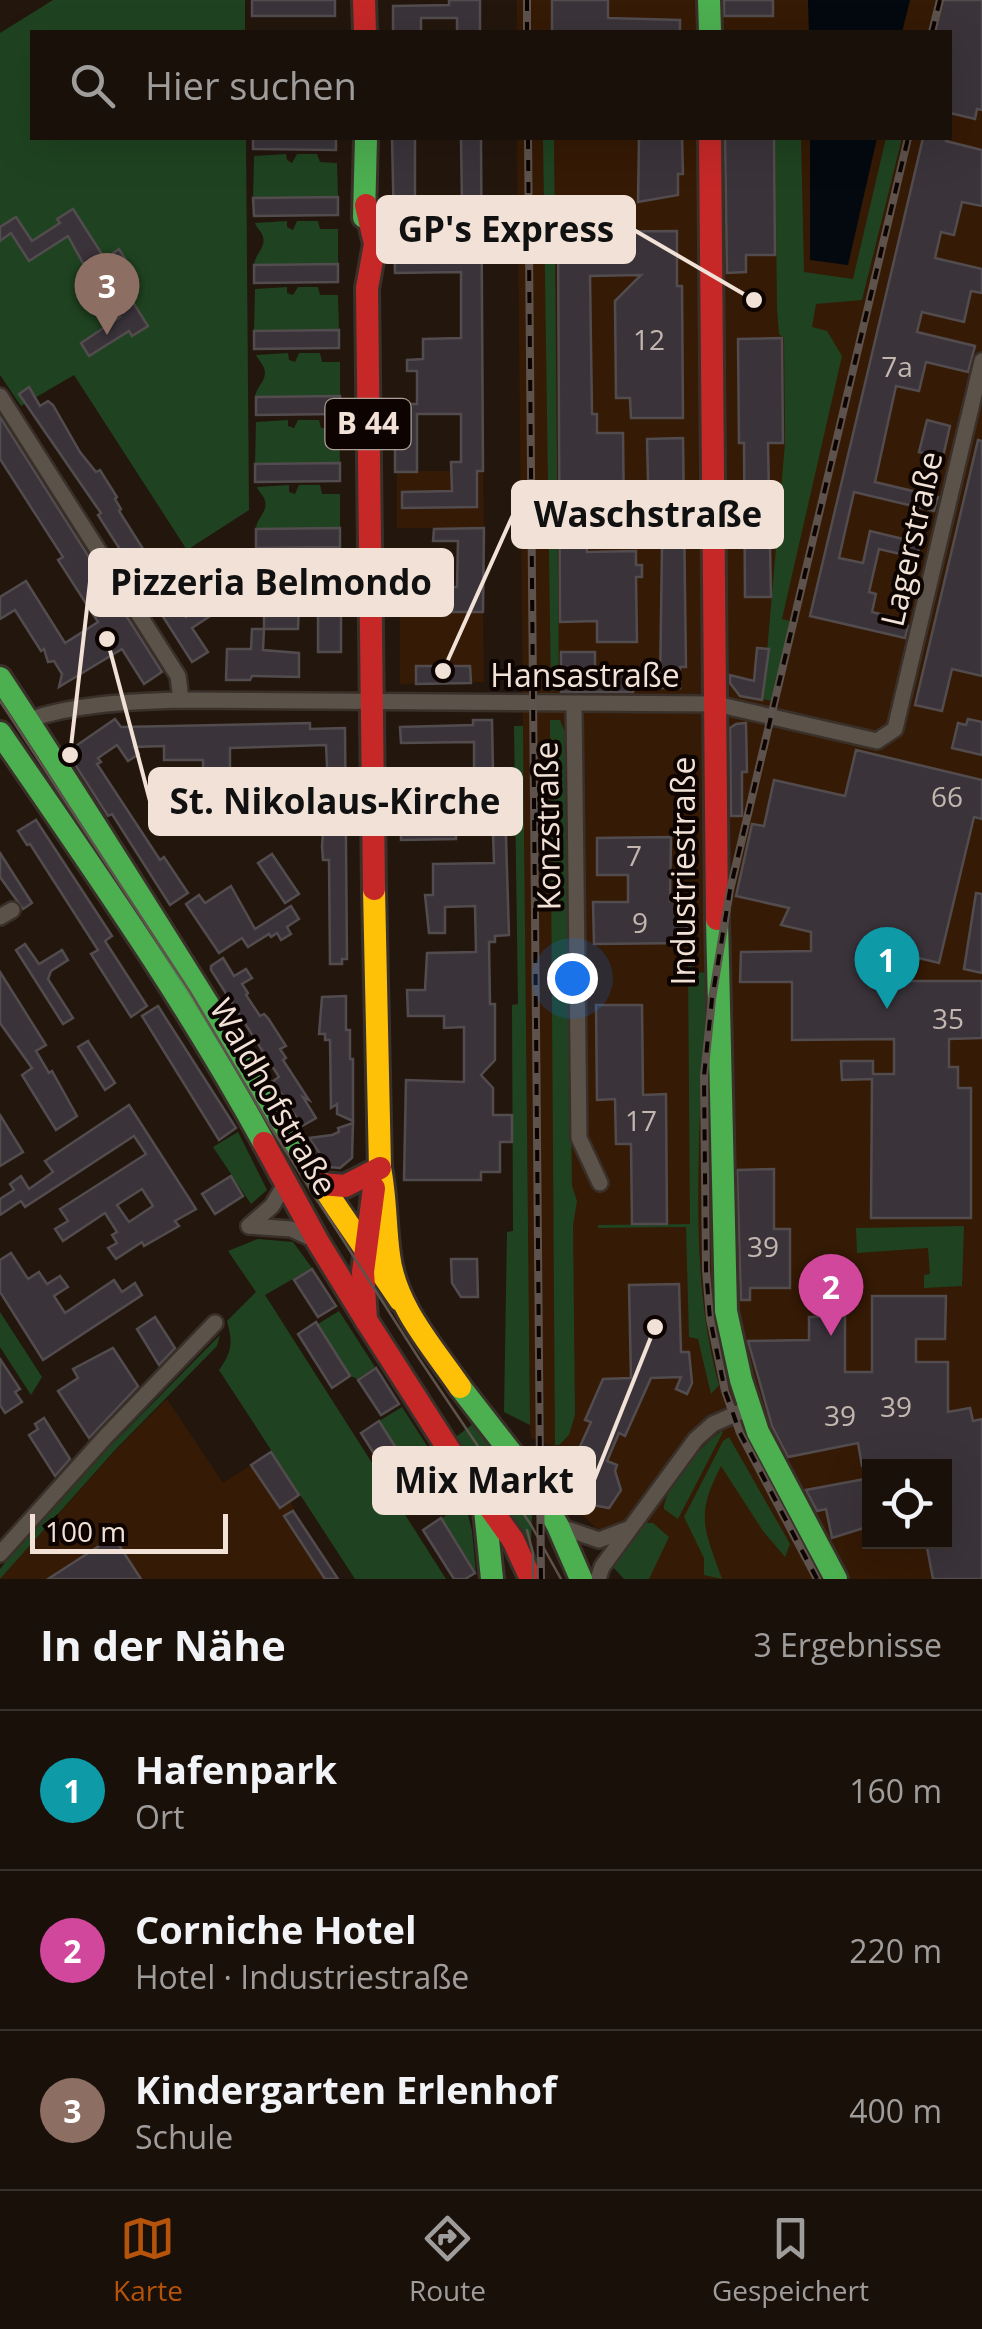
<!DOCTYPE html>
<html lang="de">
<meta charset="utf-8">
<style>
:root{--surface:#1a100a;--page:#231913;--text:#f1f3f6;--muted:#9f9d9c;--line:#38302b;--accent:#b45309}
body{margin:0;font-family:"Open Sans",sans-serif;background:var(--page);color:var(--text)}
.controls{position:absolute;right:30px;bottom:30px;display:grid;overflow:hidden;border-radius:0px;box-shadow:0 10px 40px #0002}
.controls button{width:90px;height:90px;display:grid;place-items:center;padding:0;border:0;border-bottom:2px solid var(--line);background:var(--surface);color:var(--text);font:50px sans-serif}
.scale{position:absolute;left:30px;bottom:25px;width:198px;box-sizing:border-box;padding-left:10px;border:5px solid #f1e1d6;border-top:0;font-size:28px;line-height:35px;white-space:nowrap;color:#f1e1d6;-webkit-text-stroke:8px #0d0401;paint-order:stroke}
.you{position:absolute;left:572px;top:978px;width:35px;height:35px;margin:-25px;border:8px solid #fff;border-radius:50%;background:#1a73e8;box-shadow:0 0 0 15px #1a73e833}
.badge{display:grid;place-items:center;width:65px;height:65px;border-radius:50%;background:var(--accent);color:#fff;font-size:32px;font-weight:700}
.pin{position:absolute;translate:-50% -82px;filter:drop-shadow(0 2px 5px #0008)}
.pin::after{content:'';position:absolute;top:52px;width:35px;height:30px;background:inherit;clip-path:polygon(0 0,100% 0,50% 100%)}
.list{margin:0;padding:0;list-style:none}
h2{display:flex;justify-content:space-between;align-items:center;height:130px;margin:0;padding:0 40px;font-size:42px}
h2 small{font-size:32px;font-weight:400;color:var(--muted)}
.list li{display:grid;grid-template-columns:65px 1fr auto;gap:30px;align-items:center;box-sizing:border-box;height:160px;padding:0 40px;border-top:2px solid var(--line)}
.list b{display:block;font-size:38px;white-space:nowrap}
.list p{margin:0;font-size:32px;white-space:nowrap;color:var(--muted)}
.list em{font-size:32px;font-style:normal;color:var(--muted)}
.icon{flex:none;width:55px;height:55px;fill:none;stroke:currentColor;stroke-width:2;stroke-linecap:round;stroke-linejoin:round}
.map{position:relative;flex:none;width:982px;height:1579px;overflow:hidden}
.search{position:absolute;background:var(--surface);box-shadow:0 10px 40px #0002;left:30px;right:30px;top:30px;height:110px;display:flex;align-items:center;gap:25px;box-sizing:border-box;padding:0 35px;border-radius:0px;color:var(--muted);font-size:38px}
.sheet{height:610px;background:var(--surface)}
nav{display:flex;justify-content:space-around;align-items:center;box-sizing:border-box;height:140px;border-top:2px solid var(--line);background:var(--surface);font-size:28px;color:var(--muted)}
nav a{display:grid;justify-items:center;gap:5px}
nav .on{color:var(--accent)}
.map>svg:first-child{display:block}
</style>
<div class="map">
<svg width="982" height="1579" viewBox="0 0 982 1579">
<rect width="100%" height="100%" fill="#23160d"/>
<g fill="#351a05" fill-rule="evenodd">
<polygon points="517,0 808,0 809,32 517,32"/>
<path d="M 910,0 L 982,0 L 982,1579 L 626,1579 L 624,1555 L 578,1511 L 555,1456 L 555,1447 L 531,1438 L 530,1425 L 517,138 L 810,138 L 810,259 L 847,265 L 877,138 L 950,138 L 950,32 L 902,32 ZM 870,1466 L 944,1466 L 944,1542 L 870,1542 Z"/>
<polygon points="397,471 483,471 484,528 397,528"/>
<polygon points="400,612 483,612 484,682 400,684"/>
<polygon points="167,1399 223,1483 271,1452 300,1496 291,1503 294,1510 284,1517 325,1579 0,1579 115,1451"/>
</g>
<g fill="#1f4320">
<polygon points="53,0 245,0 245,32 32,32 32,138 246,138 249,510 187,550 74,375 21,406 0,375 0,33"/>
<polygon points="543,138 554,138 559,691 551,691"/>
<polygon points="775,138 801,138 804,272 853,279 886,138 902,138 862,300 816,304 812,327 827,331 842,356 782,619 790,621 772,701 763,699 785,443 784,338 779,334 777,308"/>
<polygon points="286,154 287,160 292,163 297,154 317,154 320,162 337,163 338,197 253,198 254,156"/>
<path d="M 287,221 L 287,227 L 293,230 L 297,221 L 318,221 L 320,229 L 338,229 L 338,264 L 254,265 C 255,253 268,247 262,234 C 260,230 256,227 255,223 Z"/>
<polygon points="287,287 287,293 293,295 298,287 318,287 320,295 338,295 339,330 254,331 255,289"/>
<path d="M 288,353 L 289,360 L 295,362 L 299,353 L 320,353 L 322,362 L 340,362 L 340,396 L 255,397 C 256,386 270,379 263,366 C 261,362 258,359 256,355 Z"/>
<polygon points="288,420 288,426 294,428 298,420 319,420 321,428 339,428 340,463 255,464 256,422"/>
<path d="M 289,485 L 289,492 L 295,494 L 299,485 L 320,485 L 322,494 L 340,494 L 340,528 L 256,529 C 256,518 270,511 264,498 C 262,494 258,491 257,487 Z"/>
<polygon points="550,720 560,720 566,735 572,1186 577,1201 573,1225 575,1415 569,1435 559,1445 555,1445"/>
<polygon points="514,726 523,726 530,1425 504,1412 507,1232 513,1231 512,1005 518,1004"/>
<path d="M 688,961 L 697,973 L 706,972 L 707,968 C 715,1005 701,1044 701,1081 C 698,1181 692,1288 719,1385 L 711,1394 L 698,1339 L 689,1337 L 686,1227 L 598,1228 L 598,1225 L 690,1224 Z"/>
<polygon points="238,1132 267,1190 251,1204 213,1147"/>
<polygon points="964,1226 962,1286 924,1288 924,1275 930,1274 928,1248 857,1253 856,1228"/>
<path d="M 258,1239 L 293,1242 L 312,1268 L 265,1295 L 446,1579 L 355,1579 L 219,1370 C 232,1352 233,1343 227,1321 L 256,1292 L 228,1251 Z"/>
<polygon points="339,1311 375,1367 357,1379 351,1376 318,1324"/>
<polygon points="0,1312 42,1377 31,1395 0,1347"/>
<polygon points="220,1335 217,1346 115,1450 0,1579 0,1569 58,1499"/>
<polygon points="402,1407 438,1463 419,1476 413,1475 379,1421"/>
<polygon points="474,1423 533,1495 530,1564 452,1440"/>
<path d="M 722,1431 L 723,1432 L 678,1519 L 664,1509 C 663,1488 704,1442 722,1431 Z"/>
<path d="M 729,1437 L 790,1544 L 785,1557 L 763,1531 L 721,1466 C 695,1516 704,1528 722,1579 L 704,1575 L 704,1558 L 684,1517 L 723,1441 Z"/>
<polygon points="465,1503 472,1531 476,1572 442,1518"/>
<polygon points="644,1523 653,1523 669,1537 649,1579 624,1579 611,1565"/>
</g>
<g fill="#03090f">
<polygon points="808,0 910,0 902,32 809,32"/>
<polygon points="810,138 877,138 848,265 810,260"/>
</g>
<g fill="#3a343a" stroke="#524c4e" stroke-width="2.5" fill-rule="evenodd">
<rect x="252" y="0" width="83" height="16"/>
<polygon points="449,0 480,0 480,32 457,32 457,18 421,18 421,32 393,32 393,6 449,5"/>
<polygon points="552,0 608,0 608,18 680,20 680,32 552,32"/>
<rect x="724" y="0" width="49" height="16"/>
<polygon points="941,0 982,0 982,110 977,109 975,119 950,113 950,32 934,32"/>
<polygon points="253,138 336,138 336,150 253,149"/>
<path d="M 392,138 L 415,138 L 415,205 L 462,205 L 461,138 L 481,138 L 483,471 L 477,471 L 477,507 L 402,508 L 402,492 L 452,491 L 451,462 L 461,462 L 461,414 L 417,414 L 417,472 L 395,472 L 395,404 L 417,404 L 417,371 L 407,371 L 407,360 L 423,359 L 423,339 L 461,338 L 461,272 L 395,273 ZM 415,217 L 458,217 L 458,256 L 421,256 L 421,247 L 415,247 Z"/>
<polygon points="639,138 682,138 683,174 678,174 678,195 638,202"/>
<polygon points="725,138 774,138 775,255 746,255 746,272 727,273"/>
<polygon points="923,138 947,138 946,141 982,150 982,206 962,202 954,235 941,232 935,258 982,269 982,293 971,291 964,322 922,312 917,332 975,346 968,372 926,362 919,391 896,386 875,482 938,497 934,511 854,492 839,558 863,563 870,531 920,543 917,558 879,549 869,592 876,594 872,612 892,617 891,622 908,626 905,638 810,616"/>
<polygon points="338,197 338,215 254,216 253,198"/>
<polygon points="73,209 105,259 119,249 129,265 115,274 148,326 132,336 129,331 89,356 81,343 120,317 99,285 96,287 68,236 29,261 11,233 0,241 0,227 16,217 32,241 60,223 57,219"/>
<polygon points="677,231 677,286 682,286 683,418 631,418 630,398 616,398 615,301 641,275 590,276 592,414 597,414 597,433 623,433 624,520 586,521 587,552 636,551 636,565 642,565 642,577 636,577 637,642 597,642 597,621 560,622 558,232"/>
<polygon points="338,264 338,282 254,283 254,265"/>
<polygon points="339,330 339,348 254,349 254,331"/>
<polygon points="782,338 783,443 768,443 771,597 745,597 744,443 739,443 738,339"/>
<polygon points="29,387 40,406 48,401 53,405 80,452 96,472 100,470 117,497 115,499 121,509 119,511 186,617 204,606 210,616 192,628 208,652 192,662 98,515 101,513 94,503 19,394"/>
<polygon points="340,396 340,414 256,415 256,397"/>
<polygon points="0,417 162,672 144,684 122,649 59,687 62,674 54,661 48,662 44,649 41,651 15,610 0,619 0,597 26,581 65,643 98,622 58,560 63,557 0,459"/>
<polygon points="927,420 950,426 943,457 919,452"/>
<polygon points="683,438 686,667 680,667 680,688 660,688 662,546 671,546 671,540 674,540 675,519 649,519 647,439"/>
<polygon points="978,440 982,441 982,676 952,669 942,711 915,705"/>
<polygon points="340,463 340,481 255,482 255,464"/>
<polygon points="340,528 340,547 256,548 256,529"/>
<polygon points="484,528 483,612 448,612 448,587 457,587 458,541 433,541 434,529"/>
<polygon points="251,583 300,583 298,629 264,629 264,594 251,595"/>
<rect x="318" y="615" width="23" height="37"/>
<polygon points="252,629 264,629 263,650 299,653 299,677 252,676 250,680 226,680 227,649 251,649"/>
<polygon points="757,648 769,649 762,700 740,696 730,683 730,675 754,681"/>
<polygon points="561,652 595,652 595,675 633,674 633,692 561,692"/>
<polygon points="416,666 470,666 471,683 416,684"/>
<polygon points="115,719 121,727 310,723 310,729 345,728 347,959 342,959 342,964 330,964 329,860 323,860 322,846 325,807 329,807 326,745 230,748 230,769 224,769 224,776 203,772 203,760 164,760 164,746 134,747 139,754 128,761 117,745 98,758 101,762 97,764 160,860 164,857 188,893 170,905 112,814 108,816 67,752"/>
<polygon points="968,719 982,722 982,755 952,748 958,723 966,725"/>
<polygon points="473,720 492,720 493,771 504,771 509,935 495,936 495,942 489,942 490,1004 495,1004 495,1060 481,1075 493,1088 493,1115 512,1115 512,1142 500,1142 500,1172 481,1172 481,1180 404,1180 406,1080 464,1082 464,1027 444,1028 444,1016 408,1016 407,990 425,990 427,953 476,952 475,906 445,907 445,933 429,933 425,895 433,895 433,864 494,863 493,834 456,834 456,839 401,840 400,769 417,769 418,818 493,816 493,795 474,796 474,742 401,743 400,727 473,725"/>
<polygon points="746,723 747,772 742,772 742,816 731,816 730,728 736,724"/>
<polygon points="856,750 982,780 982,819 974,817 939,963 898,953 900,981 982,981 982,1038 949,1039 949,1067 958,1067 958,1088 971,1088 971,1218 871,1218 872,1079 842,1080 841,1061 873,1061 873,1074 894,1074 894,1039 792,1040 792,982 740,982 741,952 811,951 811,932 781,925 789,908 736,896 752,824 764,826 774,780 845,796"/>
<polygon points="36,820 112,936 105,941 147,1006 131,1017 91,954 98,950 30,844 27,845 18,831"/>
<polygon points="671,837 670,901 687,901 687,943 594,944 593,902 628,902 628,875 597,875 597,838"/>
<polygon points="0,853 32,903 23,909 0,877"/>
<polygon points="272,854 299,894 285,903 258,863"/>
<polygon points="231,886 255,929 291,906 299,919 287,927 291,934 281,940 277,933 271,937 269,934 248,947 242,938 219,953 186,904 199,895 205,903"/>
<polygon points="976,893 982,894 982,973 964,969"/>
<polygon points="25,944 39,964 62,950 68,960 51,971 48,979 73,1018 63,1024 16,950"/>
<polygon points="223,958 234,976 246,969 252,978 242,984 248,993 246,995 260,1016 264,1014 268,1018 286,1046 280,1049 286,1058 283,1060 309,1100 303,1097 316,1118 302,1126 273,1081 279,1077 211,970 211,966"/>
<polygon points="0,972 46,1045 36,1051 49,1073 52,1071 77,1116 56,1130 22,1075 32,1068 0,1023"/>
<polygon points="346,996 346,1030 350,1030 350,1059 353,1059 353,1121 337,1114 337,1104 331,1108 330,1040 325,1040 325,1034 319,1034 322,997"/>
<polygon points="596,1005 642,1005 643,1095 666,1094 667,1224 632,1224 631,1144 616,1144 615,1099 597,1100"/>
<polygon points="158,1006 236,1128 219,1140 142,1016"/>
<polygon points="88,1041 115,1083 105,1090 78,1047"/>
<path d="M 129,1105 L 196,1209 L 175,1221 L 179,1226 L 144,1246 L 142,1242 L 116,1259 L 108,1248 L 117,1243 L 112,1235 L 117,1232 L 105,1213 L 63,1241 L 55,1229 L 68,1221 L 60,1209 L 146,1154 L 134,1136 L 25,1207 L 21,1201 L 0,1215 L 0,1199 L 14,1190 L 10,1184 L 21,1176 L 29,1189 L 53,1172 L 45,1161 ZM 142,1189 L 153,1206 L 129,1222 L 117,1205 Z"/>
<polygon points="0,1115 23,1152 0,1166"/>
<polygon points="353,1123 352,1158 340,1168 329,1167 309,1138 332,1135 339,1132 338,1128"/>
<polygon points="774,1169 774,1229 790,1229 790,1288 750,1288 750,1300 741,1300 737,1170"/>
<polygon points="231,1176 243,1196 215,1214 202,1194"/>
<polygon points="11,1253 28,1279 39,1272 47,1284 60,1276 68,1287 54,1296 65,1313 114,1280 122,1292 135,1283 142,1295 43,1360 0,1292 0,1260"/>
<polygon points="451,1259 477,1259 478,1297 461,1297 452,1283"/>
<polygon points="312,1269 336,1306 318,1317 294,1280"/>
<polygon points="679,1284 681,1352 689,1352 692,1383 687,1394 676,1389 681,1377 651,1378 625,1436 619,1433 607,1461 617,1465 615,1471 621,1490 609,1508 587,1504 573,1462 591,1422 585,1420 603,1379 631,1378 629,1285"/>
<polygon points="872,1296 946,1296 945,1339 916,1339 916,1362 948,1362 948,1412 970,1408 973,1421 982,1419 982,1579 933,1579 926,1542 944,1542 944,1466 862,1466 858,1443 788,1457 772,1426 748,1341 809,1340 809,1317 845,1316 845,1372 872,1372"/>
<polygon points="155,1317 175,1348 159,1365 137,1329"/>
<polygon points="316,1322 350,1376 332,1388 298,1334"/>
<polygon points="113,1348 138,1386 89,1438 58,1391 78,1378 73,1369"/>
<polygon points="0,1359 20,1389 15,1392 22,1402 5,1413 0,1405"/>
<polygon points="376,1368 399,1404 381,1415 358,1380"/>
<polygon points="44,1418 70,1459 55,1476 29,1435 38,1429 35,1424"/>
<polygon points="379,1421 413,1475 395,1487 361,1433"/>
<polygon points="271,1452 299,1495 280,1508 251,1465"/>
<polygon points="438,1464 461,1500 442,1513 419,1477"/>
<polygon points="870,1478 870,1526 832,1538 826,1509 817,1511 806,1490"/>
<polygon points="293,1511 338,1579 325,1579 284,1516"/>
<polygon points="441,1518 475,1573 465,1579 454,1579 423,1530"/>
<polygon points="113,1536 141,1579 48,1579 99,1546"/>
</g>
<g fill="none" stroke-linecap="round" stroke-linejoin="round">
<defs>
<g id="street">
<polyline points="0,396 178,676 181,700"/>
<polyline points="574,704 579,1138 600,1183"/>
<path d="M 28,720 C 78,703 129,702 181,700 L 716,704 L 877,741 L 895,729 L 982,361"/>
<polyline points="0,917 12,910"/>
<polyline points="249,1226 291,1229 317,1241"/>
<polyline points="249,1226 272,1206 285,1184"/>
<polyline points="558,1526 599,1540 628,1529"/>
<polyline points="0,1554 107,1435 215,1323"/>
<polyline points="598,1579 602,1567 696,1439 713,1424 749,1408"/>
</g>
<g id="fast">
<polyline points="709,0 710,32"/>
<polyline points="364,217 366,138"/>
<path d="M 0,678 C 112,847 217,1021 327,1193"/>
<path d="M 0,733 C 92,867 186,1000 264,1143"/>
<polyline points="717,919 726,1311 741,1380 758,1432 836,1579"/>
<polyline points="460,1387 533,1481 558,1526 581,1579"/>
<polyline points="484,1500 492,1579"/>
</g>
<g id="slow">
<path d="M 374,889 L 380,1168 C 386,1197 385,1226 389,1255 C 395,1306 432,1346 460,1387"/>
<polyline points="327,1193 400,1300"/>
</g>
<g id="jam">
<polyline points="364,0 365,32"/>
<polyline points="710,138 717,919"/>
<polyline points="366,205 375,244 367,288 374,889"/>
<polyline points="264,1143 318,1242 366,1320"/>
<polyline points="321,1184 345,1186 380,1168"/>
<polyline points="374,1188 363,1272 366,1320 455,1459 513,1540 531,1579"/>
</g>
</defs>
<use href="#street" stroke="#3a302a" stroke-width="20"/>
<use href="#fast" stroke="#3a302a" stroke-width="28"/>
<use href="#slow" stroke="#3a302a" stroke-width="28"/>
<use href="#jam" stroke="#3a302a" stroke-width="28"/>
<use href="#street" stroke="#5b524a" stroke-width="15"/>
<use href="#fast" stroke="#4caf50" stroke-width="22"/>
<use href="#slow" stroke="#ffc107" stroke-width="22"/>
<use href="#jam" stroke="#c62828" stroke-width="22"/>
<g stroke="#5d524c" stroke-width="2.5">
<polyline points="0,701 190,992 270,1126 418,1357 531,1525 561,1579"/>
<polyline points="527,1530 533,1553 533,1579"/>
</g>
<defs>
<g id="rail">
<polyline points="527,0 527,32"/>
<polyline points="932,32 940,0"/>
<polyline points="528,138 541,1579"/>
<polyline points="817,1579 740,1433 725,1391 710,1319 706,1270 704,1076 712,999 730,890 908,138"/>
</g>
</defs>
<use href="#rail" stroke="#5d524c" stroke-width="8"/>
<use href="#rail" stroke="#0d0401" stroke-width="4" stroke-dasharray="11" stroke-linecap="butt"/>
</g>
<g text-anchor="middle" stroke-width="8" stroke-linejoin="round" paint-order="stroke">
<g font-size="28" fill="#c3b6af">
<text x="649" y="350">12</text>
<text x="897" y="377">7a</text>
<text x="947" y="807">66</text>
<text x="634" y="866">7</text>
<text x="640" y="933">9</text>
<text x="948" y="1029">35</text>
<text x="641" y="1131">17</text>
<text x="763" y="1257">39</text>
<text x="896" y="1417">39</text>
<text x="840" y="1426">39</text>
</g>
<rect fill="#0d0401" stroke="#ad9f96" stroke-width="2.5" x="325.5" y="399" width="85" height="50" rx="8"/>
<g font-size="30" font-weight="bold" fill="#f1e1d6">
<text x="368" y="434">B 44</text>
</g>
<g font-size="32" fill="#f1e1d6" stroke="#0d0401">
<text transform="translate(912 539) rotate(-77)" y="11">Lagerstraße</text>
<text x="585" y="687">Hansastraße</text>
<text transform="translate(548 826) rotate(-91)" y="11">Konzstraße</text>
<text transform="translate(684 871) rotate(-90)" y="11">Industriestraße</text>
<text transform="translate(273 1097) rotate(60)" y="11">Waldhofstraße</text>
</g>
</g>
<path fill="none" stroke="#f1e1d6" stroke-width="4" d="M754 300L634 230M443 671L513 515M70 755L90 582M107 639L150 801M655 1327L594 1480"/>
<g fill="#f1e1d6" stroke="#0d0401" stroke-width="4">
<circle cx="754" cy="300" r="10"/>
<circle cx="443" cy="671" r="10"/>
<circle cx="70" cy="755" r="10"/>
<circle cx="107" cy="639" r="10"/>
<circle cx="655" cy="1327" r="10"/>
</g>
<g fill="#f1e1d6" stroke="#f1e1d6" stroke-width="4">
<rect x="378" y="197" width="256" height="65" rx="10"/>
<rect x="513" y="482" width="269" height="65" rx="10"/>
<rect x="90" y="550" width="362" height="65" rx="10"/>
<rect x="150" y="769" width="371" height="65" rx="10"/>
<rect x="374" y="1448" width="220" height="65" rx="10"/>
</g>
<g font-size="35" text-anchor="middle" font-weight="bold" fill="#111">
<text x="506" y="242">GP's Express</text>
<text x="648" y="527">Waschstraße</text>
<text x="271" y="595">Pizzeria Belmondo</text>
<text x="335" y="814">St. Nikolaus-Kirche</text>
<text x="484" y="1493">Mix Markt</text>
</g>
</svg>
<div class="controls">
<button><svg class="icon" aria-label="locate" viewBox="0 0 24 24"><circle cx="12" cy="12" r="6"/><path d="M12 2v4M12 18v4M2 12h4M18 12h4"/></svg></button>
</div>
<div class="scale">100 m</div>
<div class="you"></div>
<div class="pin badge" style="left:887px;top:1009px;background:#0f9aa8">1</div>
<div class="pin badge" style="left:831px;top:1336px;background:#d1479c">2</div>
<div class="pin badge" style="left:107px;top:335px;background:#8d6e63">3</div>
<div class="search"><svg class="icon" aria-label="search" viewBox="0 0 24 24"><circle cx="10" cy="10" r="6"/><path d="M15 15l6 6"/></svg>Hier suchen</div>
</div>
<section class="sheet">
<h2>In der Nähe<small>3 Ergebnisse</small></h2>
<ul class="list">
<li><span class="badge" style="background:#0f9aa8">1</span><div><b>Hafenpark</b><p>Ort</p></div><em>160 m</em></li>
<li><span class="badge" style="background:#d1479c">2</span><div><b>Corniche Hotel</b><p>Hotel · Industriestraße</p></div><em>220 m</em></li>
<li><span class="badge" style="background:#8d6e63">3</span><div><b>Kindergarten Erlenhof</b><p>Schule</p></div><em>400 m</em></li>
</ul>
</section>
<nav>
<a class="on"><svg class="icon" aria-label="map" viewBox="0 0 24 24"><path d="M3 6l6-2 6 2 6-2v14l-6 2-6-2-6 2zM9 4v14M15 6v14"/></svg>Karte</a>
<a><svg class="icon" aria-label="directions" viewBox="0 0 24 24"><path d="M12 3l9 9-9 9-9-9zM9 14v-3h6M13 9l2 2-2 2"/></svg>Route</a>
<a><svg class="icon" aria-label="saved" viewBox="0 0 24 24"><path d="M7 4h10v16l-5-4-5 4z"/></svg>Gespeichert</a>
</nav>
